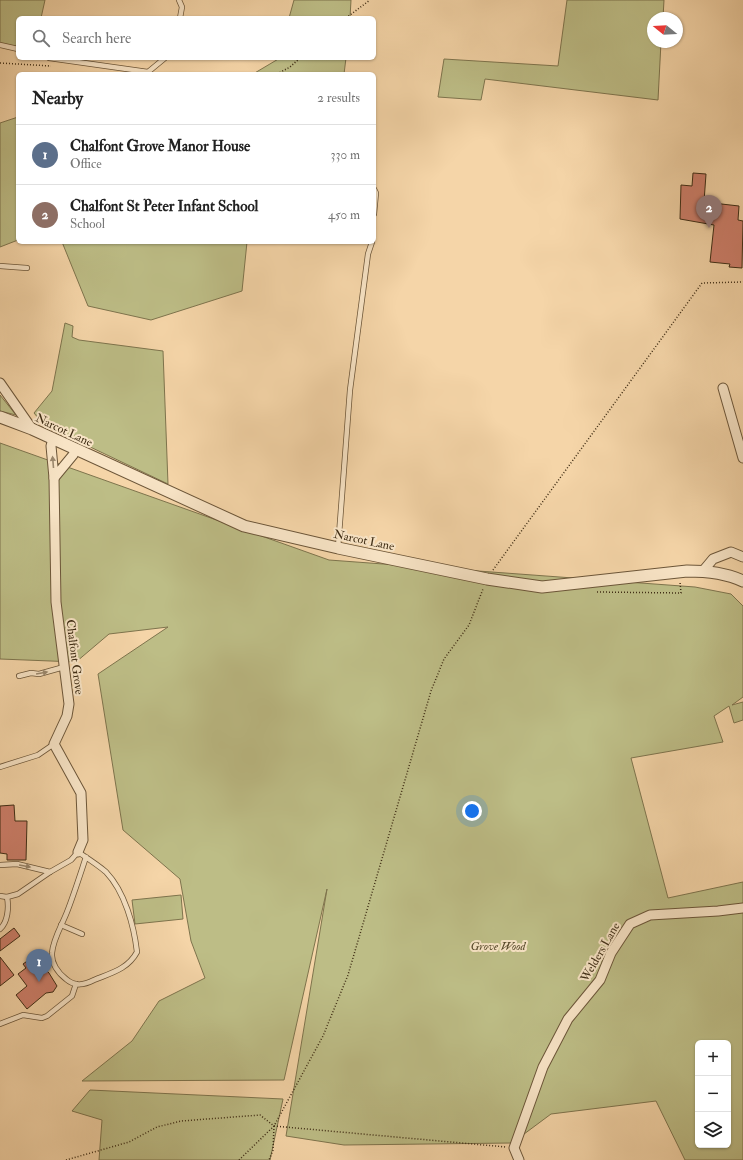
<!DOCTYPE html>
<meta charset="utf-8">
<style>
:root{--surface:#fff;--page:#f2f2f2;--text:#222;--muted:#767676;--line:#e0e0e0;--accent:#8f2418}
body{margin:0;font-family:"IM FELL Double Pica",serif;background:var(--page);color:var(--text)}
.controls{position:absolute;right:12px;bottom:12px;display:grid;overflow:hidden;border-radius:6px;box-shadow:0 1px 3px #0004}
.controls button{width:36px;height:36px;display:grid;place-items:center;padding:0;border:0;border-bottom:1px solid var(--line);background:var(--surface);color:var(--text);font:20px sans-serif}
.compass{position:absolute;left:647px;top:12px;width:36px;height:36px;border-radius:50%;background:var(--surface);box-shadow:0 1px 3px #0004;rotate:288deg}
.you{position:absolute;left:472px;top:811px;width:14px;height:14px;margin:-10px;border:3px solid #fff;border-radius:50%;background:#1a73e8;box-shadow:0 0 0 6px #1a73e833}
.badge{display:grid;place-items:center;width:26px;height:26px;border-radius:50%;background:var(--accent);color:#fff;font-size:13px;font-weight:700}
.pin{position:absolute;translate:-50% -33px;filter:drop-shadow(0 1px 2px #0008)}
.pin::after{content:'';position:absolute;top:21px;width:14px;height:12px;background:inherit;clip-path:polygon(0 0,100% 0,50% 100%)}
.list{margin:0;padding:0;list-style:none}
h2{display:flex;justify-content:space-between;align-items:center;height:52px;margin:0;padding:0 16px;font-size:17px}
h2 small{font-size:13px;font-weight:400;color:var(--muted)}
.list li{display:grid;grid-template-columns:26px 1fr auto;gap:12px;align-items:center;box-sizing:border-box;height:60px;padding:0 16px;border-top:1px solid var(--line)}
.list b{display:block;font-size:15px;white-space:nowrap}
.list p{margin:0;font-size:13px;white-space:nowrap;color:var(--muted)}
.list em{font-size:13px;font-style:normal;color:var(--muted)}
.icon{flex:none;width:22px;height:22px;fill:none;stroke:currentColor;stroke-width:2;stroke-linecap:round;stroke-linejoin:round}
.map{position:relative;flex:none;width:743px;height:1160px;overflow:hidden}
.search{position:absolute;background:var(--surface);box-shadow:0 1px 3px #0004;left:16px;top:16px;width:360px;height:44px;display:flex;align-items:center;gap:10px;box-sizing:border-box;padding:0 14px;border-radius:6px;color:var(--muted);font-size:15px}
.panel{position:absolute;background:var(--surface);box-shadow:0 1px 3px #0004;left:16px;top:72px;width:360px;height:172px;border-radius:6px}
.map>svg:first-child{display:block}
</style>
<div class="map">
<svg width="743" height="1160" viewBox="0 0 743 1160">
<rect width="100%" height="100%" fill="#f5d5a8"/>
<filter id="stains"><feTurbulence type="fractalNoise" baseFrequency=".005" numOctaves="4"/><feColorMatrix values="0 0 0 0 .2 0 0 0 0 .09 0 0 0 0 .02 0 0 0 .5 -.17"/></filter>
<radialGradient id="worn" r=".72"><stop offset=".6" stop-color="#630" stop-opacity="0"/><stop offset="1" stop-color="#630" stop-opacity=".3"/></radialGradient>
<g fill="#bdbd86" stroke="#7e744d" fill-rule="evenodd">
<polygon points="0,0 45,0 41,18 18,18 18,48 0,43"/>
<polygon points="294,0 351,0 350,18 289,18"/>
<polygon points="567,0 664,0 663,18 653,18 653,42 661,42 658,100 485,79 481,100 438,97 444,59 558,66"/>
<polygon points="280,58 346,58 344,74 253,74"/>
<polygon points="18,117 18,240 0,247 0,123"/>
<polygon points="62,242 247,242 242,291 151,320 88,306"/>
<polygon points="65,323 73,326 72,337 79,340 163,351 168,484 44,425 34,413 52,391"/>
<polygon points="0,395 16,415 0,411"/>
<path d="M 0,443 L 329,560 L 695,587 L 731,594 L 743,606 L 743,697 L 732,705 L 743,702 L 743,720 L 734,723 L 729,706 L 714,716 L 723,742 L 631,758 L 668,898 L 743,882 L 743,1160 L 685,1160 L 656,1101 L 551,1114 L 512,1143 L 344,1145 L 286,1136 L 327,889 L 284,1080 L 82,1081 L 132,1041 L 159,1001 L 205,978 L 191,941 L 180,879 L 123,830 L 98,674 L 168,627 L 109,634 L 76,662 L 0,659 ZM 698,1043 L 728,1043 L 728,1145 L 698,1145 Z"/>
<polygon points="181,895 183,919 135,924 132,900"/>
<polygon points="90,1090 283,1099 270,1160 99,1160 102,1120 72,1111"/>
</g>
<g fill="#ce7f6b" stroke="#3e2c14">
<polygon points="693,173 706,174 704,202 739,206 738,220 743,221 742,268 729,267 730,264 710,262 714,225 680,219 681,185 692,186"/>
<polygon points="14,805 15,821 27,821 26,860 7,860 7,854 0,853 0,806"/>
<polygon points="14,928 20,936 0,951 0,939"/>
<polygon points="0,957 14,975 0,986"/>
<polygon points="33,957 49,973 57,986 53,992 46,993 27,1009 16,995 27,986 18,974 26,968 23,964"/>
</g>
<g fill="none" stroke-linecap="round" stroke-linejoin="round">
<defs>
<g id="service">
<polyline points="179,0 182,7 180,18"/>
<polyline points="0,45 18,49"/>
<polyline points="49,58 148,72 165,58"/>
<polyline points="374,189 376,193 374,214"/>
<polyline points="0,266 27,268"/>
<polyline points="338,548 350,390 368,254 372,242"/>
<polyline points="19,676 31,673 39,674 64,667"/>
<polyline points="0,767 38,755 54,744"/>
<polyline points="0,865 17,864 50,872"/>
<path d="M 0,896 L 7,897 L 18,894 L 50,872 L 71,860 L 78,852 C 87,858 98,865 106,872 C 125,892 134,926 137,952 C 128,969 111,973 94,980 C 84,985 75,987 66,979 C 58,973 51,963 52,953 C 53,939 62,925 67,912 C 74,894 80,875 86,857"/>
<polyline points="61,925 82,934"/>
<path d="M 0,929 C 8,922 9,907 7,897"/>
<polyline points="0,1024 23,1015 42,1018 47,1016 72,996 76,984"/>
</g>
<g id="minor">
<polyline points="0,383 32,429"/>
<polyline points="723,388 743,458"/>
<polyline points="53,439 51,446 54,478 73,455 76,449"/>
<polyline points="54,478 56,602 69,704 67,716 54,744 81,793 83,840 78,852"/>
<polyline points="703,571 713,559 731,552 743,557"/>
<polyline points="519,1160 514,1148 543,1067 568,1019 600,980 611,953 630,924 650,915 718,911 743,908"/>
</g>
<path id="tertiary" d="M 0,417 L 32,429 L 244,526 L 338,548 L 487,579 L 542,587 L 687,571 C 705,571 726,573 743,581"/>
</defs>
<use href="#service" stroke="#6c5639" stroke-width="6"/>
<use href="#minor" stroke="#6c5639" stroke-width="11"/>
<use href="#tertiary" stroke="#6c5639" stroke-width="13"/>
<g stroke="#3e2c14" stroke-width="1.5" stroke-dasharray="1 2" stroke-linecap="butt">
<polyline points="346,18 370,0"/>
<polyline points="0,63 51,66"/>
<polyline points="277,74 290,67 300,58"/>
<polyline points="493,570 702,283 743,282"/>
<polyline points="597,592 681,593 680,582"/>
<polyline points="274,1126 506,1147"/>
<polyline points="66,1160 129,1142 157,1127 181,1121 260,1115 274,1126 273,1150 269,1160"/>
<polyline points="239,1160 274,1126 323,1036 348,975 431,691 444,659 469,625 483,589"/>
</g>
<use href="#service" stroke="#f8e4c6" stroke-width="4.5"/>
<use href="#minor" stroke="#f8e4c6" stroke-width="9"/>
<use href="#tertiary" stroke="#f8e4c6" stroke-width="11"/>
</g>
<defs><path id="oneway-solid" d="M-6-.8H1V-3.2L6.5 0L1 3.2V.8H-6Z"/></defs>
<g fill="#9b886d">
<use href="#oneway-solid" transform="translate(53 462) rotate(-95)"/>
<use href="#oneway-solid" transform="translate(42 673) rotate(-10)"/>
<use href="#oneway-solid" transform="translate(25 866) rotate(10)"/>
</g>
<g text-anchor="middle" stroke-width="4" stroke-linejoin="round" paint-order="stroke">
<g font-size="12" fill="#3e2c14" stroke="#f8e4c6">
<text transform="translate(64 430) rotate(25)" y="4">Narcot Lane</text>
<text transform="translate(364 540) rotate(12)" y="4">Narcot Lane</text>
<text transform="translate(75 657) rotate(83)" y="4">Chalfont Grove</text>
<text transform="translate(600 952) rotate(-60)" y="4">Welders Lane</text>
</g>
<g font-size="12" font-style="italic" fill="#57492b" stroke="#f8e4c6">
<text x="498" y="950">Grove Wood</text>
</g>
</g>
<rect width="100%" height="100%" filter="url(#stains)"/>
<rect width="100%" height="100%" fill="url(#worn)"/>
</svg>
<div class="controls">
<button>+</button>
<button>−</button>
<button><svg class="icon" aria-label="layers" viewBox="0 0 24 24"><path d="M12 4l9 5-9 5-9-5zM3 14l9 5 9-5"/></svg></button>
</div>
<svg class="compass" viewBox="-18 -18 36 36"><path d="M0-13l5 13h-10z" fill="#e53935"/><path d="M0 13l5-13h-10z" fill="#767676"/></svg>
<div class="you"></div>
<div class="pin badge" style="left:39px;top:982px;background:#5c6f8a">1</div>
<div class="pin badge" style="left:709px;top:228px;background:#8d6e63">2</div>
<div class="search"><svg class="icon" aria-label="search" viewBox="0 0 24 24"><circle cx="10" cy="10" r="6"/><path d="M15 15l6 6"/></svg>Search here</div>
<section class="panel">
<h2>Nearby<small>2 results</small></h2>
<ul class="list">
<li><span class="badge" style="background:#5c6f8a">1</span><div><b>Chalfont Grove Manor House</b><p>Office</p></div><em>330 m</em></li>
<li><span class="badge" style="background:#8d6e63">2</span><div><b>Chalfont St Peter Infant School</b><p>School</p></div><em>450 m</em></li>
</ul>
</section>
</div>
